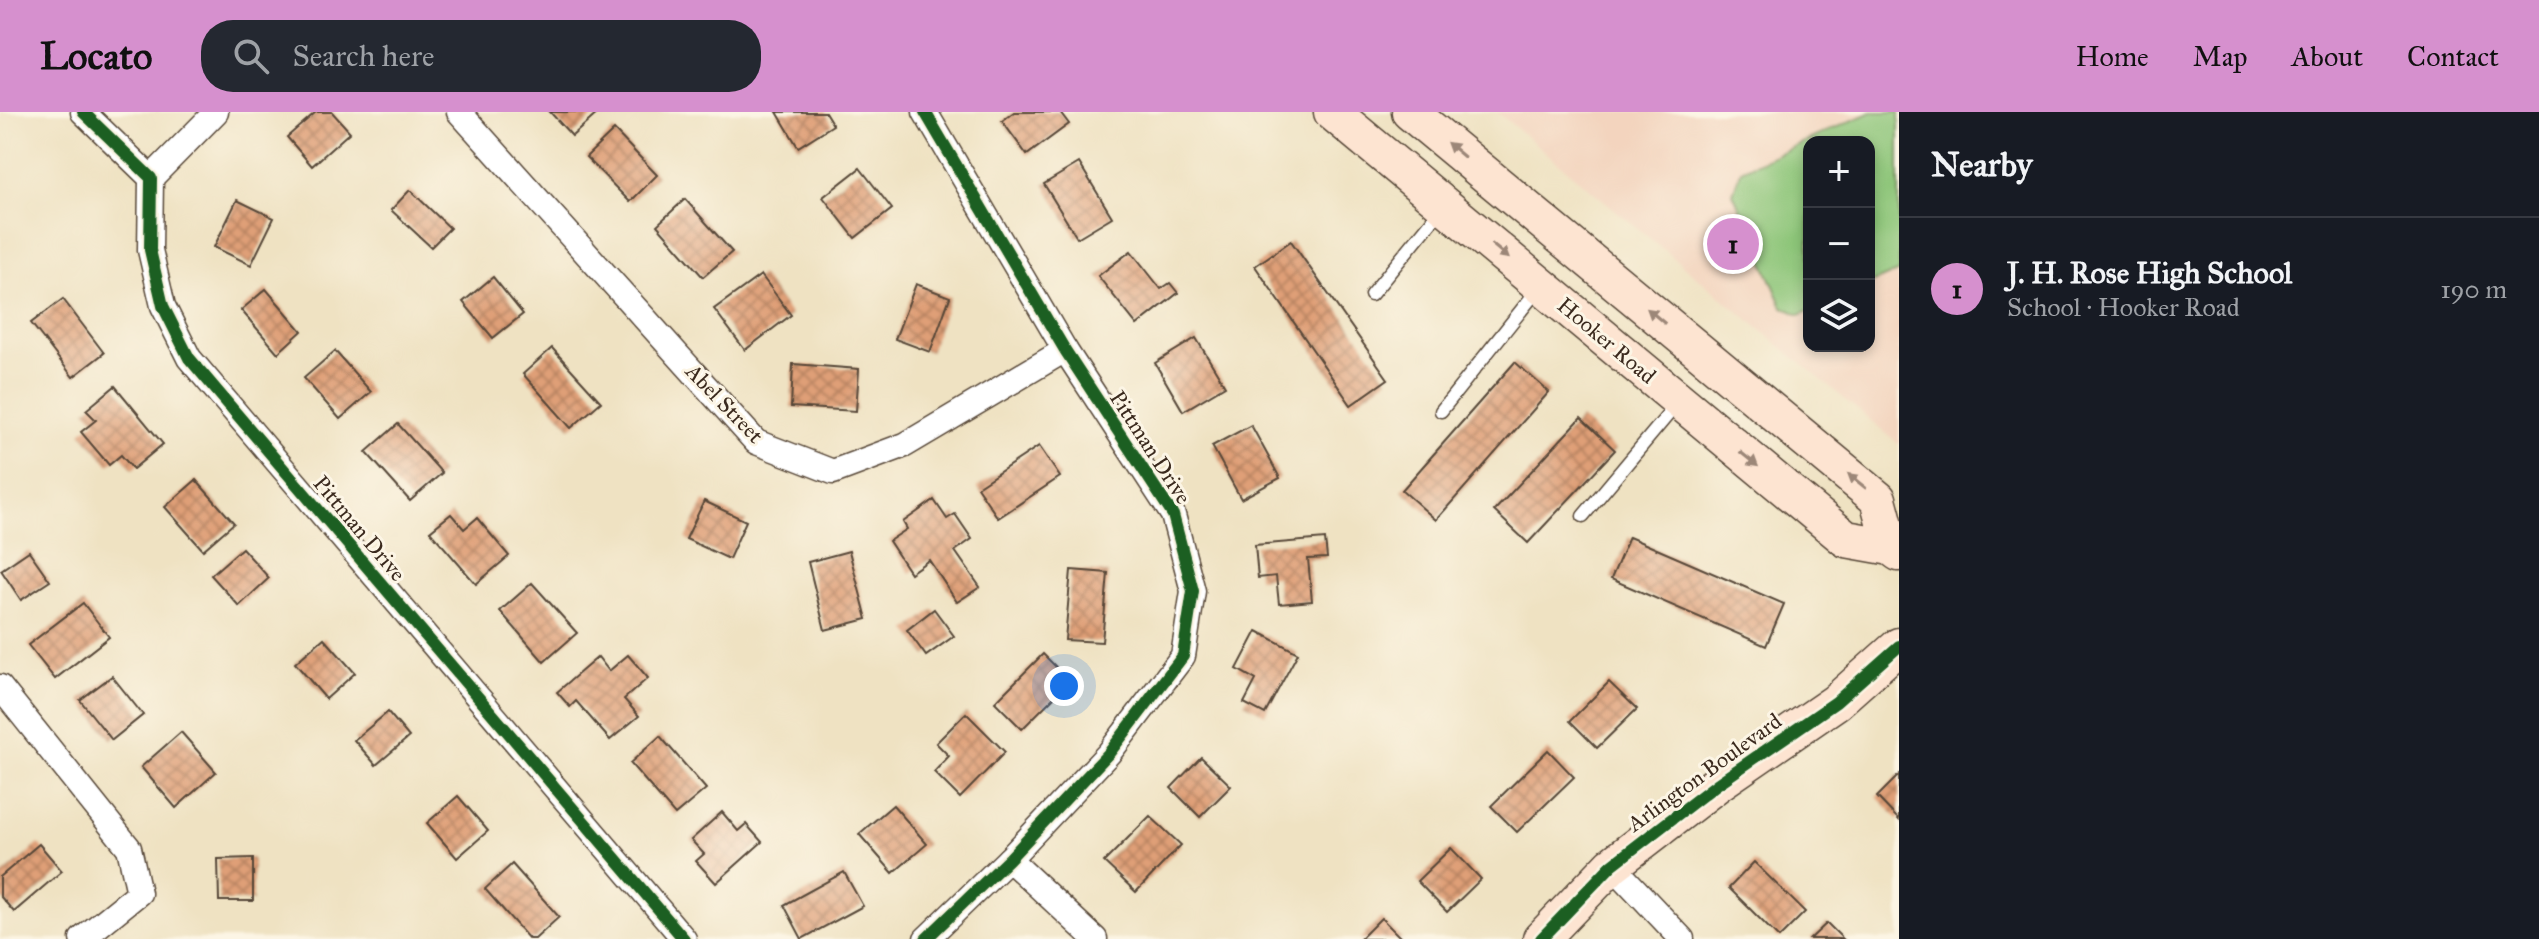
<!DOCTYPE html>
<meta charset="utf-8">
<style>
:root{--surface:#171b24;--page:#242831;--text:#f1f3f6;--muted:#9ea1a6;--line:#363941;--accent:#d690ce}
body{margin:0;font-family:"IM FELL Great Primer",serif;background:var(--page);color:var(--text)}
.controls{position:absolute;right:24px;top:24px;display:grid;overflow:hidden;border-radius:16px;box-shadow:0 4px 12px #0003}
.controls button{width:72px;height:72px;display:grid;place-items:center;padding:0;border:0;border-bottom:2px solid var(--line);background:var(--surface);color:var(--text);font:40px sans-serif}
.you{position:absolute;left:1064px;top:574px;width:28px;height:28px;margin:-20px;border:6px solid #fff;border-radius:50%;background:#1a73e8;box-shadow:0 0 0 12px #1a73e833}
.badge{display:grid;place-items:center;width:52px;height:52px;border-radius:50%;background:var(--accent);color:#111;font-size:26px;font-weight:700}
.pin{position:absolute;translate:-50% -50%;border:4px solid #fff;box-shadow:0 2px 8px #0006}
.list{margin:0;padding:0;list-style:none}
h2{display:flex;justify-content:space-between;align-items:center;height:104px;margin:0;padding:0 32px;font-size:34px}
h2 small{font-size:26px;font-weight:400;color:var(--muted)}
.list li{display:grid;grid-template-columns:52px 1fr auto;gap:24px;align-items:center;box-sizing:border-box;height:144px;padding:0 32px;border-top:2px solid var(--line)}
.list b{display:block;font-size:30px;white-space:nowrap}
.list p{margin:0;font-size:26px;white-space:nowrap;color:var(--muted)}
.list em{font-size:26px;font-style:normal;color:var(--muted)}
.icon{flex:none;width:44px;height:44px;fill:none;stroke:currentColor;stroke-width:2;stroke-linecap:round;stroke-linejoin:round}
.map{position:relative;flex:none;width:1899px;height:827px;overflow:hidden}
header{display:flex;align-items:center;gap:48px;box-sizing:border-box;height:112px;padding:0 40px;background:var(--accent);color:#111}
header strong{font-size:38px}
nav{display:flex;gap:44px;margin-inline-start:auto;font-size:28px}
.search{width:560px;height:72px;background:var(--page);display:flex;align-items:center;gap:20px;box-sizing:border-box;padding:0 28px;border-radius:32px;color:var(--muted);font-size:30px}
main{display:flex}
aside{flex:1;background:var(--surface)}
.map>svg:first-child{display:block}
</style>
<header>
<strong>Locato</strong>
<div class="search"><svg class="icon" aria-label="search" viewBox="0 0 24 24"><circle cx="10" cy="10" r="6"/><path d="M15 15l6 6"/></svg>Search here</div>
<nav><a>Home</a><a>Map</a><a>About</a><a>Contact</a></nav>
</header>
<main>
<div class="map">
<svg width="1899" height="827" viewBox="0 0 1899 827">
<defs>
<pattern id="building-cross-hatch" width="8" height="8" patternUnits="userSpaceOnUse" patternTransform="scale(2)"><rect width="8" height="8" fill="#df9f77"/><path d="M0 0l8 8M0 8l8-8" fill="none" stroke="#b68261"/></pattern>
</defs>
<rect width="100%" height="100%" fill="#fcf5e5"/>
<filter id="ink" filterUnits="userSpaceOnUse"><feTurbulence type="fractalNoise" baseFrequency=".0125" numOctaves="2"/><feDisplacementMap in="SourceGraphic" scale="16" xChannelSelector="R" yChannelSelector="G"/><feConvolveMatrix kernelMatrix="1 2 1 2 8 2 1 2 1" color-interpolation-filters="sRGB"/></filter>
<filter id="wash" filterUnits="userSpaceOnUse"><feTurbulence type="fractalNoise" baseFrequency=".006" numOctaves="4" result="noise"/><feDisplacementMap in="SourceGraphic" scale="32" xChannelSelector="R" yChannelSelector="G"/><feGaussianBlur stdDeviation="1.8" result="paint"/><feColorMatrix in="noise" values="0 0 0 0 0 0 0 0 0 0 0 0 0 0 0 0 0 1.4 0 .05"/><feComposite in="paint" operator="in"/></filter>
<g filter="url(#wash)">
<rect width="100%" height="100%" fill="#efe2c2"/>
<path fill="#f3d4be" fill-rule="evenodd" d="M 1497,0 L 1899,0 L 1899,332 ZM 1809,30 L 1869,30 L 1869,234 L 1809,234 Z"/>
<polygon fill="#8cc578" stroke="#64784b" stroke-width="2" points="1871,0 1899,0 1899,159 1869,172 1869,30 1809,30 1809,199 1800,203 1783,195 1733,81 1741,58"/>
<g id="blocks">
<g fill="url(#building-cross-hatch)">
<polygon points="316,0 332,0 350,20 312,54 287,25"/>
<polygon points="550,0 599,0 572,24"/>
<polygon points="777,0 825,0 833,13 798,35"/>
<polygon points="1014,0 1060,0 1069,12 1027,43 1002,9"/>
<polygon points="614,18 657,63 630,90 586,45"/>
<polygon points="1079,51 1112,105 1077,126 1044,72"/>
<polygon points="860,56 892,97 855,126 823,85"/>
<polygon points="410,78 450,116 431,135 391,98"/>
<polygon points="685,87 732,140 703,165 657,113"/>
<polygon points="237,88 274,106 251,153 214,135"/>
<polygon points="1291,129 1388,267 1351,293 1255,154"/>
<polygon points="1131,139 1161,177 1170,171 1178,181 1137,213 1098,164"/>
<polygon points="761,163 791,203 745,238 714,197"/>
<polygon points="493,165 523,202 493,226 463,190"/>
<polygon points="916,172 950,185 930,240 895,227"/>
<polygon points="266,177 302,219 278,241 241,198"/>
<polygon points="63,187 104,241 73,265 31,211"/>
<polygon points="1196,226 1225,274 1183,299 1155,251"/>
<polygon points="552,236 601,290 571,316 523,262"/>
<polygon points="335,239 371,280 340,307 304,266"/>
<polygon points="1515,250 1549,280 1436,408 1402,378"/>
<polygon points="793,252 859,257 856,299 791,295"/>
<polygon points="115,274 163,332 133,357 121,343 109,353 81,320 96,308 86,298"/>
<polygon points="1581,306 1615,338 1528,431 1494,399"/>
<polygon points="398,312 442,361 410,389 366,340"/>
<polygon points="1251,313 1280,366 1241,387 1212,334"/>
<polygon points="1039,334 1060,365 998,406 977,375"/>
<polygon points="196,368 234,411 203,438 165,395"/>
<polygon points="934,388 947,407 955,402 972,427 955,439 980,475 957,490 929,448 910,461 889,429 907,417 903,410"/>
<polygon points="704,389 746,409 729,447 686,427"/>
<polygon points="451,402 464,417 477,406 509,444 476,472 430,419"/>
<polygon points="1629,425 1784,492 1766,534 1611,467"/>
<polygon points="1325,427 1327,446 1308,447 1312,489 1279,492 1276,464 1258,466 1255,433"/>
<polygon points="242,436 269,466 239,494 211,463"/>
<polygon points="29,439 50,469 21,488 1,458"/>
<polygon points="849,439 867,507 825,518 808,450"/>
<polygon points="1071,458 1108,461 1102,530 1065,528"/>
<polygon points="532,471 577,521 544,550 500,499"/>
<polygon points="83,491 109,525 55,567 28,533"/>
<polygon points="934,497 954,524 926,544 907,518"/>
<polygon points="1257,519 1298,541 1265,602 1244,591 1256,568 1237,557"/>
<polygon points="324,526 355,561 326,587 295,551"/>
<polygon points="1043,542 1070,569 1022,617 995,590"/>
<polygon points="628,543 648,566 624,587 639,604 610,628 576,589 570,595 557,580 598,545 609,559"/>
<polygon points="112,564 143,603 112,628 80,588"/>
<polygon points="1609,570 1637,597 1597,636 1570,609"/>
<polygon points="388,600 409,625 376,653 354,628"/>
<polygon points="966,601 1005,640 960,686 934,660 949,644 936,631"/>
<polygon points="181,620 216,660 176,696 141,655"/>
<polygon points="660,624 706,677 675,703 630,651"/>
<polygon points="1548,638 1574,665 1517,720 1491,694"/>
<polygon points="1201,645 1231,674 1200,705 1171,676"/>
<polygon points="1899,663 1899,708 1877,685"/>
<polygon points="458,684 488,719 457,746 427,711"/>
<polygon points="893,693 927,732 893,761 859,722"/>
<polygon points="722,700 738,719 746,712 762,730 716,771 696,749 704,742 691,728"/>
<polygon points="1150,704 1181,733 1136,780 1104,750"/>
<polygon points="39,732 62,759 14,800 0,784 0,765"/>
<polygon points="1451,736 1481,767 1447,800 1417,769"/>
<polygon points="253,746 253,789 219,789 218,747"/>
<polygon points="1754,750 1805,800 1779,826 1729,776"/>
<polygon points="512,752 559,805 535,827 529,827 485,777"/>
<polygon points="844,760 863,794 802,827 784,793"/>
<polygon points="1381,806 1402,827 1360,827"/>
<polygon points="1827,811 1843,827 1810,827"/>
</g>
</g>
</g>
<g filter="url(#ink)">
<use href="#blocks" fill-opacity="0" stroke="#564637" stroke-width="2"/>
<g fill="none" stroke-linecap="round" stroke-linejoin="round">
<defs>
<g id="service">
<polyline points="1371,183 1443,95"/>
<polyline points="1441,299 1539,176"/>
<polyline points="1583,404 1677,292"/>
</g>
<g id="minor">
<polyline points="83,0 151,66 150,138 163,194 189,246 684,827"/>
<polyline points="459,0 756,330 833,360 905,333 1065,238"/>
<polyline points="925,0 1065,238 1173,403 1193,479 1183,544 1109,641 1009,747 926,827"/>
<polyline points="151,66 216,0"/>
<polyline points="0,575 129,736 139,781 82,827"/>
<polyline points="1009,747 1095,827"/>
<polyline points="1612,753 1682,827"/>
</g>
<g id="secondary">
<polyline points="1332,0 1846,427 1891,435 1899,441"/>
<polyline points="1410,0 1878,387 1891,435"/>
<polyline points="1541,827 1612,753 1717,672 1836,590 1899,534"/>
</g>
</defs>
<use href="#service" stroke="#564637" stroke-width="15"/>
<use href="#minor" stroke="#564637" stroke-width="27"/>
<use href="#secondary" stroke="#564637" stroke-width="39"/>
<use href="#service" stroke="#fff" stroke-width="12"/>
<use href="#minor" stroke="#fff" stroke-width="24"/>
<use href="#secondary" stroke="#fde4d1" stroke-width="36"/>
<defs>
<g id="cycleway">
<polyline points="83,0 151,66 150,138 163,194 189,246 684,827"/>
<polyline points="925,0 1065,238 1173,403 1193,479 1183,544 1109,641 1009,747 926,827"/>
<polyline points="1541,827 1612,753 1717,672 1836,590 1899,534"/>
</g>
</defs>
<use href="#cycleway" stroke="#fcf5e5" stroke-width="17"/>
<use href="#cycleway" stroke="#1b5e20" stroke-width="12"/>
</g>
<defs><path id="oneway-solid" d="M-6-.8H1V-3.2L6.5 0L1 3.2V.8H-6Z" transform="scale(2)"/></defs>
<g fill="#9c8778">
<use href="#oneway-solid" transform="translate(1456 38) rotate(-140)"/>
<use href="#oneway-solid" transform="translate(1500 139) rotate(40)"/>
<use href="#oneway-solid" transform="translate(1656 204) rotate(-140)"/>
<use href="#oneway-solid" transform="translate(1749 347) rotate(39)"/>
<use href="#oneway-solid" transform="translate(1857 369) rotate(-141)"/>
</g>
</g>
<g text-anchor="middle" stroke-width="6" stroke-linejoin="round" paint-order="stroke">
<g font-size="22" fill="#3b2a1e" stroke="#fcf5e5">
<text transform="translate(1607 228) rotate(40)" y="8">Hooker Road</text>
<text transform="translate(725 291) rotate(46)" y="8">Abel Street</text>
<text transform="translate(1151 335) rotate(57)" y="8">Pittman Drive</text>
<text transform="translate(360 416) rotate(50)" y="8">Pittman Drive</text>
<text transform="translate(1704 660) rotate(-36)" y="8">Arlington Boulevard</text>
</g>
</g>
</svg>
<div class="controls">
<button>+</button>
<button>−</button>
<button><svg class="icon" aria-label="layers" viewBox="0 0 24 24"><path d="M12 4l9 5-9 5-9-5zM3 14l9 5 9-5"/></svg></button>
</div>
<div class="you"></div>
<div class="pin badge" style="left:1733px;top:132px">1</div>
</div>
<aside>
<h2>Nearby<small></small></h2>
<ul class="list">
<li><span class="badge">1</span><div><b>J. H. Rose High School</b><p>School · Hooker Road</p></div><em>190 m</em></li>
</ul>
</aside>
</main>
